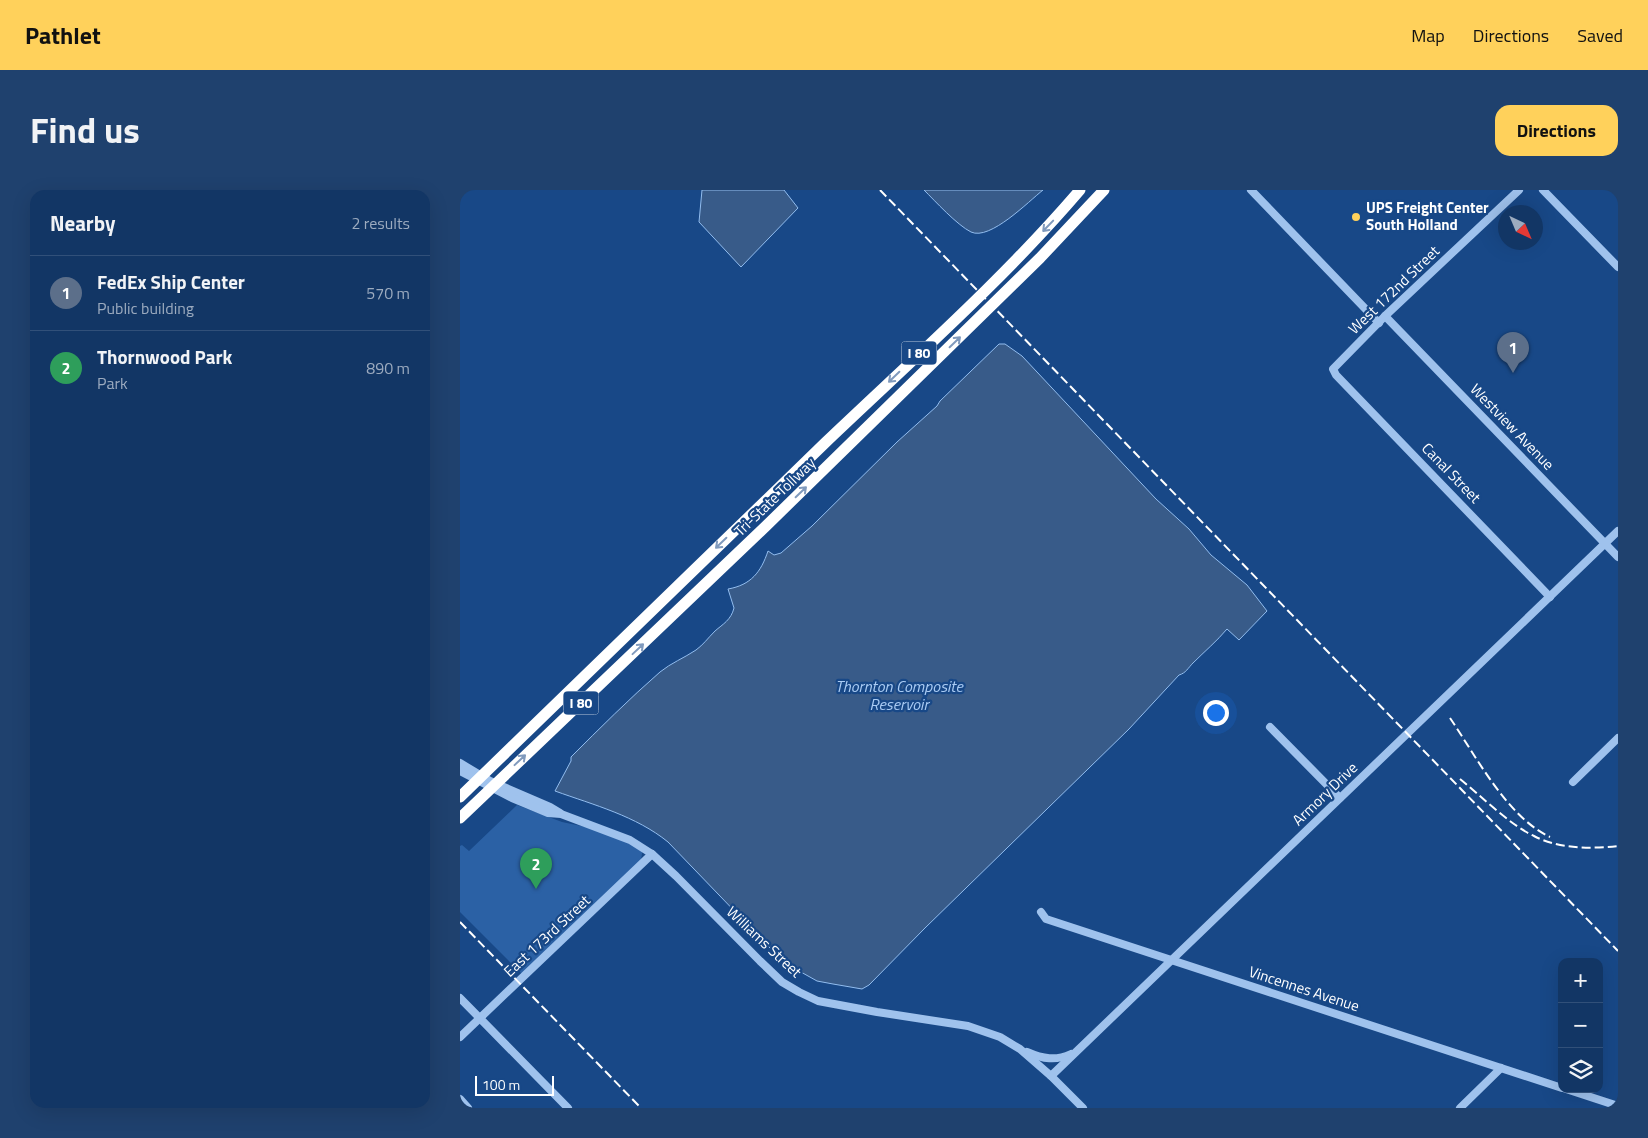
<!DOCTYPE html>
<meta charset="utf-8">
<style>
:root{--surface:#123665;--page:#1f416e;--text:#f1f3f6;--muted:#9cabbf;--line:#315079;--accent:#ffd15b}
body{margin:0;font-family:"Titillium Web",sans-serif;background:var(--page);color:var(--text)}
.controls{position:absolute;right:15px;bottom:15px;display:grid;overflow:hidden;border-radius:10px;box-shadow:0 5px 20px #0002}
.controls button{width:45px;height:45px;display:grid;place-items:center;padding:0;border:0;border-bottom:1px solid var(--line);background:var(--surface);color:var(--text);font:25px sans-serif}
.compass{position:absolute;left:1038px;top:15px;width:45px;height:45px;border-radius:50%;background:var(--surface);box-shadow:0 5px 20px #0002;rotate:136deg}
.scale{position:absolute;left:15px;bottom:12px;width:79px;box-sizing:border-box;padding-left:5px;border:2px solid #fff;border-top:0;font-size:14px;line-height:18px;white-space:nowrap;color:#fff;-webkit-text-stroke:4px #184887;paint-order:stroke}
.you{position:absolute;left:755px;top:522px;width:18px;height:18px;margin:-12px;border:4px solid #fff;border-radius:50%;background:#1a73e8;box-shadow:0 0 0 8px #1a73e833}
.badge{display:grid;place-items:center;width:32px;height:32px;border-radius:50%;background:var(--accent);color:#fff;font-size:16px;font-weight:700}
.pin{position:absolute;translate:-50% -41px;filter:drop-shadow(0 1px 2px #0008)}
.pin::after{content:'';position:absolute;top:26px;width:18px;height:15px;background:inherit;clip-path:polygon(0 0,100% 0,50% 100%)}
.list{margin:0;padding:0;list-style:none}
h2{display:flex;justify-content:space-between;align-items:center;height:65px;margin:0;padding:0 20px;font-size:21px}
h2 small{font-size:16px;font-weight:400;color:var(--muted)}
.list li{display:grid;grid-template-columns:32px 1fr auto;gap:15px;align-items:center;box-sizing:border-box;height:75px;padding:0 20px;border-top:1px solid var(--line)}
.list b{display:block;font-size:19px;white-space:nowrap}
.list p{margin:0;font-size:16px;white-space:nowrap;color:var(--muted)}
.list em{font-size:16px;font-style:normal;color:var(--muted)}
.icon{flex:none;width:28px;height:28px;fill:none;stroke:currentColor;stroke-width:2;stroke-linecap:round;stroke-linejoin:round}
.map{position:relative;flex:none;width:1158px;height:918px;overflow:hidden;border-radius:15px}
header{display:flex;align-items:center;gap:30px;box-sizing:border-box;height:70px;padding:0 25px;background:var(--accent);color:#111}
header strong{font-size:24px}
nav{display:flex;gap:28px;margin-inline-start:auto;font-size:18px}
.intro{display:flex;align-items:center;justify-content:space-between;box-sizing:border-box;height:120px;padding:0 30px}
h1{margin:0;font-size:35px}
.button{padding:12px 22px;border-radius:15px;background:var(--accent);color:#111;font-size:18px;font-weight:700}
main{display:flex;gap:30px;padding:0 30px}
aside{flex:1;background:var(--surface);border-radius:15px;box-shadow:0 5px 20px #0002}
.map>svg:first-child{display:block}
</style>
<header>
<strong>Pathlet</strong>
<nav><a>Map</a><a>Directions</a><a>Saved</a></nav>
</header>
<div class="intro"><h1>Find us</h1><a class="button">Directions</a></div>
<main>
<aside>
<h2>Nearby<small>2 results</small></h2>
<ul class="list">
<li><span class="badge" style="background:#5c6f8a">1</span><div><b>FedEx Ship Center</b><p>Public building</p></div><em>570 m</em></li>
<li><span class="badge" style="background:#2e9e5b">2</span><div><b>Thornwood Park</b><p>Park</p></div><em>890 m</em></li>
</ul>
</aside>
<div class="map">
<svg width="1158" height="918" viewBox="0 0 1158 918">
<rect width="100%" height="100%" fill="#184887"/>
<polygon fill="#2b61a5" points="57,615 102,632 131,638 181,652 183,657 181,670 62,784 0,722 0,656 2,655 9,661"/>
<g fill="#385b89" stroke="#92bdef">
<polygon points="242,0 324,0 338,18 281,77 239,32"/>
<path d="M 464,0 L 583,0 C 569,11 530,51 511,42 C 497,35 475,11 464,0 Z"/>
<path d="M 539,154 L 545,154 L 562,166 L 696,309 L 729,339 L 751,365 L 787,395 L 807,421 L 779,450 L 767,439 C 757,451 745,461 733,473 C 728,478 726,483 719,485 L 669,539 L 465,738 L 409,795 L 402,799 L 373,794 L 357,791 L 332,777 L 310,758 L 208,652 C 176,626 134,615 95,601 L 111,571 L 111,567 C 140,538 169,509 200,482 C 211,473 224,468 236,460 C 243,455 248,448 255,441 C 263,434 271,430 274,418 L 268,399 C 291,395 301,382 308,361 L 314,365 L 321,363 L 352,336 L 437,252 L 477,216 L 480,211 Z"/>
</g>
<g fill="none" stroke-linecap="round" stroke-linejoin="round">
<g stroke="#9fc2ed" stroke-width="8">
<polyline points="791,0 919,133"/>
<polyline points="1059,0 925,126 873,179 876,185 1090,407"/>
<polyline points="1083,0 1158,77"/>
<polyline points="925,126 1158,367"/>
<polyline points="810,537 880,608"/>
<polyline points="0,573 30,591 90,617 100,623"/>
<polyline points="0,581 52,608 88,623 101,624 170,650 192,664 216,686 300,771 322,792 339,802 358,811 417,822 508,836 540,847 560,859 591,886 623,918"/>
<polyline points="1113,592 1158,548"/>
<polyline points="581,722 586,729 1102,898"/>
<polyline points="0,808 108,918"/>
<polyline points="0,847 192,664"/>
<path d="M 567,862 C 583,869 596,871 611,864"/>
<polyline points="591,886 1158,341"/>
<polyline points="1106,899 1158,916"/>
<polyline points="0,909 8,918"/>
<polyline points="1000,918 1041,878"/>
</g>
<g stroke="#fff" stroke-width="11">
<path d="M 0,607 C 122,488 244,369 366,252 C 452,170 543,90 620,0"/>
<polyline points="0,628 306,336 580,68 644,0"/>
</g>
<g stroke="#fff" stroke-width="2" stroke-dasharray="9 4" stroke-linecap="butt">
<polyline points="420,0 1158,761"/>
<path d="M 990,528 C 1016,566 1047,627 1090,647"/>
<path d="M 1000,589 C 1021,606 1050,635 1074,646 C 1098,659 1131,659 1158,656"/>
<polyline points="0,732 181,918"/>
</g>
</g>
<defs><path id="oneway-shaft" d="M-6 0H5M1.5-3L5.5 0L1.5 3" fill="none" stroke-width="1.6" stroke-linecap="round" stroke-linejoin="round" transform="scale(1.25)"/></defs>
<g stroke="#809abd">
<use href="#oneway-shaft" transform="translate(588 36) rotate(134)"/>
<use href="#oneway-shaft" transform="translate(495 152) rotate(-44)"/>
<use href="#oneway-shaft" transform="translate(434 187) rotate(136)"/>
<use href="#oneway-shaft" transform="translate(341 302) rotate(-44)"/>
<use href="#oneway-shaft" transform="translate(261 353) rotate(136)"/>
<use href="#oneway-shaft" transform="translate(178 459) rotate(-43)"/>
<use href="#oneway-shaft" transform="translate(60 570) rotate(-43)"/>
</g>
<circle fill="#ffd15b" stroke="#184887" stroke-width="2" cx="896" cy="27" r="5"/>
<g text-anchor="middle" stroke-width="4.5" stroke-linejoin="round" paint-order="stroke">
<g fill="#184887" stroke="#bac8db" stroke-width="1">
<rect x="441.5" y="151.5" width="35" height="23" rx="4"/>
<rect x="103.5" y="501.5" width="35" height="23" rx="4"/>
</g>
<g font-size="14" font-weight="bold" fill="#fff">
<text x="459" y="168">I 80</text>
<text x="121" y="518">I 80</text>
</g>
<g font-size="15" font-weight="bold" fill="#fff" stroke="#184887" text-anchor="start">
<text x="906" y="23">UPS Freight Center<tspan x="906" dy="17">South Holland</tspan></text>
</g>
<g font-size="15" fill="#fff" stroke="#184887">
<text transform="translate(934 100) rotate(-44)" y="5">West 172nd Street</text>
<text transform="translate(1052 237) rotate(46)" y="5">Westview Avenue</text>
<text transform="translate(991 283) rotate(46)" y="5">Canal Street</text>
<text transform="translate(315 307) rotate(-44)" y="5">Tri-State Tollway</text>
<text transform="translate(865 604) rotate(-44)" y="5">Armory Drive</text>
<text transform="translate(87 746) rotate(-43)" y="5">East 173rd Street</text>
<text transform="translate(304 752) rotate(43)" y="5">Williams Street</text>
<text transform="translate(844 799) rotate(18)" y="5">Vincennes Avenue</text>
</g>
<g font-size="16" font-style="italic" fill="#abccf4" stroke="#184887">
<text x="439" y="502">Thornton Composite<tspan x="439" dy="18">Reservoir</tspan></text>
</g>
</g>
</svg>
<div class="controls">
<button>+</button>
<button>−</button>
<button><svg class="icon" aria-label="layers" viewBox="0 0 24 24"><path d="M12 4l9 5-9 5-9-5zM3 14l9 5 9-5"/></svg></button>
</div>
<svg class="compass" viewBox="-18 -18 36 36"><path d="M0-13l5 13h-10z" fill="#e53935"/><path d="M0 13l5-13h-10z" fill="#9cabbf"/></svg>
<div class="scale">100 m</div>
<div class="you"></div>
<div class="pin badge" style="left:1053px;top:183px;background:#5c6f8a">1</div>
<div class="pin badge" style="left:76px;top:699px;background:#2e9e5b">2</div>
</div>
</main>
